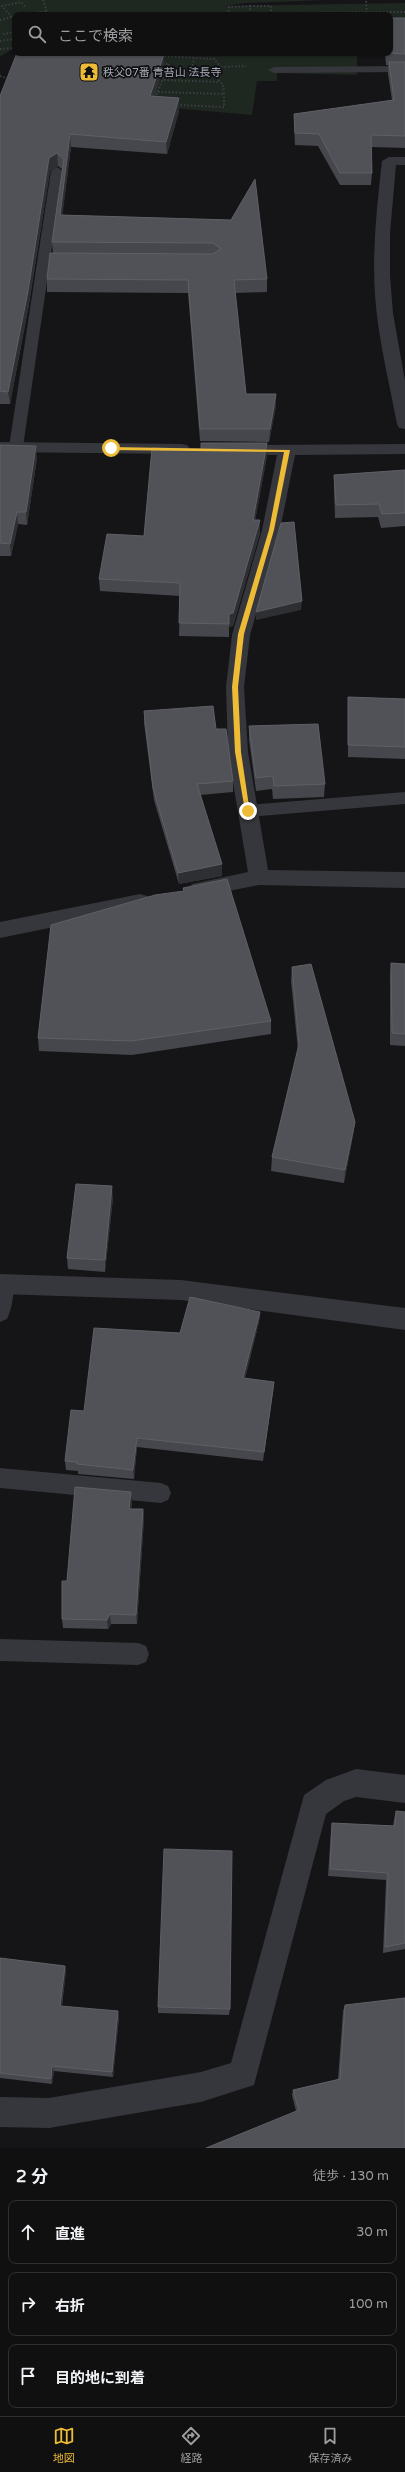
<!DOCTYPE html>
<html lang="ja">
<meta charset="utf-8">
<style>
:root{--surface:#101011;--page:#1e1e1f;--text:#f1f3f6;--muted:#9c9d9f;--line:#303031;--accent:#eebb36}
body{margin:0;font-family:"Varela Round","Noto Sans JP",sans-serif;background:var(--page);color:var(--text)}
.stop{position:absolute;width:12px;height:12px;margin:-9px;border:3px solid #eebb36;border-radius:50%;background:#fff}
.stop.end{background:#eebb36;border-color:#fff;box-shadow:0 1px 4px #0008}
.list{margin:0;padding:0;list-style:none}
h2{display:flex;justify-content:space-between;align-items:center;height:52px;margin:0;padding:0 16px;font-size:17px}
h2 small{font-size:13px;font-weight:400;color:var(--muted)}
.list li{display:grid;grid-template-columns:26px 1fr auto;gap:12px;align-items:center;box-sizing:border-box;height:64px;margin:0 8px 8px;padding:0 8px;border:1px solid var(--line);border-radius:8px}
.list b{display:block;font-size:15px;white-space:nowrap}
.list em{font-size:13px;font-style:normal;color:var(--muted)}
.icon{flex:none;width:22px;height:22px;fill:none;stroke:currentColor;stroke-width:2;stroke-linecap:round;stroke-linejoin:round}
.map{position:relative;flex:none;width:405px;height:2148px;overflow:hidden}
.search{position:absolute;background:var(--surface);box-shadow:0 1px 3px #0004;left:12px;right:12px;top:12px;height:44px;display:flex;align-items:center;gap:10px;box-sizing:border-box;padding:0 14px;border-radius:8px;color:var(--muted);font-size:15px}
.sheet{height:268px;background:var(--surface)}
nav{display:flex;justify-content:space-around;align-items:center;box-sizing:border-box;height:56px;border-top:1px solid var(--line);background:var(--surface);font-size:11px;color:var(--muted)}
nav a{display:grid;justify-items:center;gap:2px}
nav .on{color:var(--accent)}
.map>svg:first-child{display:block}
</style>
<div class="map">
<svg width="405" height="2148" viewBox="0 0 405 2148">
<rect width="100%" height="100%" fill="#151517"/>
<g fill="#1f2721">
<polygon points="0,0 325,0 244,3 227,6 405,3 405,30 390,29 390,15 15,15 15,47 0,57"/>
<polygon points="147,53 357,53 357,75 277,73 277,81 257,81 252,115 149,106 165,65 145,62"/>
</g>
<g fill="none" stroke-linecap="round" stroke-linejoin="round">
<g stroke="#3c3e43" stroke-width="2" stroke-dasharray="1.5 2" stroke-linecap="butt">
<polyline points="43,0 48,15"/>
<polyline points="366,1 367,15"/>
<polyline points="250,6 271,6 271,15"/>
<polyline points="271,13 405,12"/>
<polyline points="20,15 47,11"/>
<polyline points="228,15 229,7 250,6 250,15"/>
<polyline points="15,16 12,17 2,6 21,2 25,7"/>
<polyline points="0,20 12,17"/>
<polyline points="3,34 15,32"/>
<polyline points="0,41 15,39"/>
<polyline points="0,49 15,48"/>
<polyline points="161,56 214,59"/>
<polyline points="221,67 246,66"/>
<polyline points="192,69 194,58"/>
<polyline points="0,76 9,79"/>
<polyline points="164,80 219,82 221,67 214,59 215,53"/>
<polyline points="158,92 224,94 223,84 219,82"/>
<polyline points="155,98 169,64 161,64"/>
<polyline points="177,105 224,107 224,94"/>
</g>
<g fill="#36373c" fill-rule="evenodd">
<polygon points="405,66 405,72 274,73 268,70 274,67"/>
<polygon points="57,167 63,171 23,447 16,451 9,447 51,171"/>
<polygon points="405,792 405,804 248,817 242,815 240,811 242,807 248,805"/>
<path d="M 4,1277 L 11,1279 C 16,1290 12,1308 7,1319 L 0,1322 L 0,1278 Z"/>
<polygon points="0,1468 161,1483 168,1486 171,1493 168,1500 161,1503 0,1488"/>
<polygon points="0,1639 138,1643 146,1646 149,1654 146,1662 138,1665 0,1661"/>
</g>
<g fill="#36373c" fill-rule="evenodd">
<path d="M 389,157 L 405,157 L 405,165 L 396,165 L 390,233 L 390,276 L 393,313 L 405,381 L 405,429 L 399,428 L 397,424 C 389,381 378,338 375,295 C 372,250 377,205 382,161 Z"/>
<polygon points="0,442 181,444 187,445 190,449 187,453 181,454 0,452"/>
<polygon points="405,444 405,454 295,455 280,530 250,635 244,687 248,752 268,870 405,872 405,888 259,885 199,897 192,894 189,889 192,884 248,872 228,752 226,687 232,635 262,530 277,455 237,455 231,454 228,450 231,446 237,445"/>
<polygon points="140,894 147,896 150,902 147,908 0,938 0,922"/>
<polygon points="0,1274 181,1280 405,1308 405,1330 181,1300 0,1294"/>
<polygon points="356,1769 405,1775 405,1803 356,1797 344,1801 326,1814 254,2085 201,2102 49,2128 0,2127 0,2097 49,2098 201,2072 231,2063 304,1795 326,1780"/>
</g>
</g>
<g fill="#46474c">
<polygon points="405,18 405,148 371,147 372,173 371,185 340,185 318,146 295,145 294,125 294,114 392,100 388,74 388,65 386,65 385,53 390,53"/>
<polygon points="164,66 154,96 179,111 167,154 71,147 62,215 231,220 267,279 267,292 235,293 246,394 276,394 276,406 269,442 200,441 188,293 47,292 47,279 53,253 52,242 62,169 58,166 50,171 29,304 10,404 0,404 0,96"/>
<polygon points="201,443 267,443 267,456 255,520 260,520 260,533 233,626 229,627 229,637 179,636 180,596 100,591 99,579 144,536 201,449"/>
<polygon points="0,445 37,458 27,525 18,524 11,556 0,556"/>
<polygon points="405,470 405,526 381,528 378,517 335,518 334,488 334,475"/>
<polygon points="348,697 405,699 405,759 348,757"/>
<polygon points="144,711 216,729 233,781 233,792 200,795 222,876 179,884 154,800 144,723"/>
<polygon points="249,726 325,784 324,797 273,799 272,789 256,791 249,740"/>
<polygon points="183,888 271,1021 271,1034 132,1055 39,1051 38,1038 184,891"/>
<polygon points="391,963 405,964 405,1046 390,1045 390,975"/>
<polygon points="292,967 355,1122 353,1135 344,1183 271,1171 272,1157 298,1050 291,981"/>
<polygon points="113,1198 105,1272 68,1269 67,1258"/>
<polygon points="260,1312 259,1322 245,1378 274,1382 273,1392 263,1461 137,1447 134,1479 78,1474 78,1471 66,1470 65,1461 84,1411 180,1333"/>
<polygon points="132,1502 131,1509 143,1509 144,1519 137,1624 111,1624 108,1629 63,1628 62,1619 67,1581"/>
<polygon points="396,1811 405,1812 405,1949 383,1953 386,1880 328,1876 331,1831 332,1823 393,1826 394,1819"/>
<polygon points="0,1958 65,1966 66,1971 62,2006 119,2017 113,2077 54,2071 52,2084 0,2078"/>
<polygon points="345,2005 405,2148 296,2111 292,2095 293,2090 338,2080 343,2011"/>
<polygon points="158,2007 230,2009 229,2015 158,2013"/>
</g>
<g fill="#2e2f32">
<polygon points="164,54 164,66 151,109 150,96"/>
<polygon points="179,98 179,111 167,154 166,142"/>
<polygon points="70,134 71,147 61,228 60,215"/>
<polygon points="57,153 58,166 50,171 29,304 10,404 8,392 49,158"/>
<polygon points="276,394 276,406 269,442 270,429"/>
<polygon points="267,443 267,456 253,533 253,520"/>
<polygon points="36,446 37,458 27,525 26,512"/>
<polygon points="17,512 18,524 11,556 10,544"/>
<polygon points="260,520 260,533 233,626 229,627 229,637 229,614"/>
<polygon points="302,601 301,610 256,620 256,612"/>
<polygon points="222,864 222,876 179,884 178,873"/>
<polygon points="355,1122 353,1135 344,1183 345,1170"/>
<polygon points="112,1186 113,1198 105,1272 105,1260"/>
<polygon points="260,1312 259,1322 243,1388 243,1378"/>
<polygon points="274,1382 273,1392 263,1461 264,1452"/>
<polygon points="137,1438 137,1447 134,1479 133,1470"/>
<polygon points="131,1492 132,1502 130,1519 129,1509"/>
<polygon points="143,1509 144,1519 137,1624 136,1615"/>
<polygon points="110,1614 111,1624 108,1629 107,1620"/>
<polygon points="65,1966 66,1971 61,2011 60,2006"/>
<polygon points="118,2011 119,2017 113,2077 112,2072"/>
<polygon points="52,2066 54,2071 52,2084 51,2079"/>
</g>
<g fill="#515258" stroke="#5e6066">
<polygon points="390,18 405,18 405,54 389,53 390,53"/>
<polygon points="17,53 153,53 164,54 150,96 179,98 166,142 70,134 60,215 231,220 255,179 267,279 234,280 246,394 276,394 270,429 200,429 188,280 47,279 50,253 213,254 221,249 213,243 52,242 64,159 57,153 49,158 28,291 8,392 0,391 0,96"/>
<polygon points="389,62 405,62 405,136 371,135 372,173 340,173 319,134 295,133 294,114 394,100"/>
<polygon points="201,443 267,443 253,520 260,520 233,613 229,614 229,624 179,623 180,583 99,579 107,534 144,536 152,448 201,449"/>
<polygon points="0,445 36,446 26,512 17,512 10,544 0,543"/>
<polygon points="405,470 405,513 382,514 379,504 336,505 334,475"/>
<polygon points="294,522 302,601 256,612 281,523"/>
<polygon points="348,697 405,699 405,747 348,745"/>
<polygon points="213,706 216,729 226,729 233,781 197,784 222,864 178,873 153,788 144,711"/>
<polygon points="318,724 325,784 274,786 273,776 256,778 249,726"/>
<polygon points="227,879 271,1021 131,1041 38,1038 51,925 155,895 184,891 183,888"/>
<polygon points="391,963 405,964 405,1034 392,1033"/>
<polygon points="311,964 355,1122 345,1170 272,1157 299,1044 292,967"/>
<polygon points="76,1184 112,1186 105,1260 67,1258"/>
<polygon points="190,1297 260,1312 243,1378 274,1382 264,1452 137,1438 133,1470 77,1464 77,1462 65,1461 71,1410 84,1411 94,1328 180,1333"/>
<polygon points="75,1487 131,1492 129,1509 143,1509 136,1615 110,1614 107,1620 62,1619 62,1581 67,1581"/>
<polygon points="396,1811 405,1812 405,1943 385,1947 388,1873 330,1869 332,1823 395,1826"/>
<polygon points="164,1849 232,1851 230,2009 158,2007"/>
<polygon points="0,1958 65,1966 60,2006 118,2011 112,2072 52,2066 51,2079 0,2073"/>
<polygon points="405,1998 405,2148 206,2148 299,2110 293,2090 340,2079 345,2005"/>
</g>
<polygon fill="#eebb36" points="111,447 290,450 274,530 244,634 238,687 241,752 250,813 245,811 235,752 232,687 238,634 269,530 284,452 110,450"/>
<defs>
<symbol id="temple-square" viewBox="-11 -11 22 22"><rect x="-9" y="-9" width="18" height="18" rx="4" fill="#eebb36" stroke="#101012"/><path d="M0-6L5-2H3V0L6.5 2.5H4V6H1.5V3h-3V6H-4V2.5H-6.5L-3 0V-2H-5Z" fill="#111"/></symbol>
</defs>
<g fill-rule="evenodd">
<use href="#temple-square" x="78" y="61" width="22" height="22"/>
</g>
<g text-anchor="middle" stroke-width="3.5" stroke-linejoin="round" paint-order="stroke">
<g font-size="11" fill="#a7abb7" stroke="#101012" text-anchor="start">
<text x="103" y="76">秩父07番 青苔山 法長寺</text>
</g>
</g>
</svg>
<div class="stop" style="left:111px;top:448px"></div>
<div class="stop end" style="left:248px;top:811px"></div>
<div class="search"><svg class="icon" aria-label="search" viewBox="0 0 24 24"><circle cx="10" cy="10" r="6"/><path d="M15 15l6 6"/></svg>ここで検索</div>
</div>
<section class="sheet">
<h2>2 分<small>徒歩 · 130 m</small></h2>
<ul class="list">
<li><svg class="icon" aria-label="ahead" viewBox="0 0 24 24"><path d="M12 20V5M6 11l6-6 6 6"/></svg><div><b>直進</b></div><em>30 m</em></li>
<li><svg class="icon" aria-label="right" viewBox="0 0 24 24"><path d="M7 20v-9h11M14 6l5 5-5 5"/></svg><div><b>右折</b></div><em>100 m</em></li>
<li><svg class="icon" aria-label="arrive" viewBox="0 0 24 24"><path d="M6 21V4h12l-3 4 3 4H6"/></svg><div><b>目的地に到着</b></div></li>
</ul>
</section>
<nav>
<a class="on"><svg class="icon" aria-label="map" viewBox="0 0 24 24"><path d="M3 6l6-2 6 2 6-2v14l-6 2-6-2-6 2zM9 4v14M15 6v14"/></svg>地図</a>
<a><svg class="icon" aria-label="directions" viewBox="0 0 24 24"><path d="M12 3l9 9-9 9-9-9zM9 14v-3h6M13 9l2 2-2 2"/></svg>経路</a>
<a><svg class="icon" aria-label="saved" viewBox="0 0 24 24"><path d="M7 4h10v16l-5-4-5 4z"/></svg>保存済み</a>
</nav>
